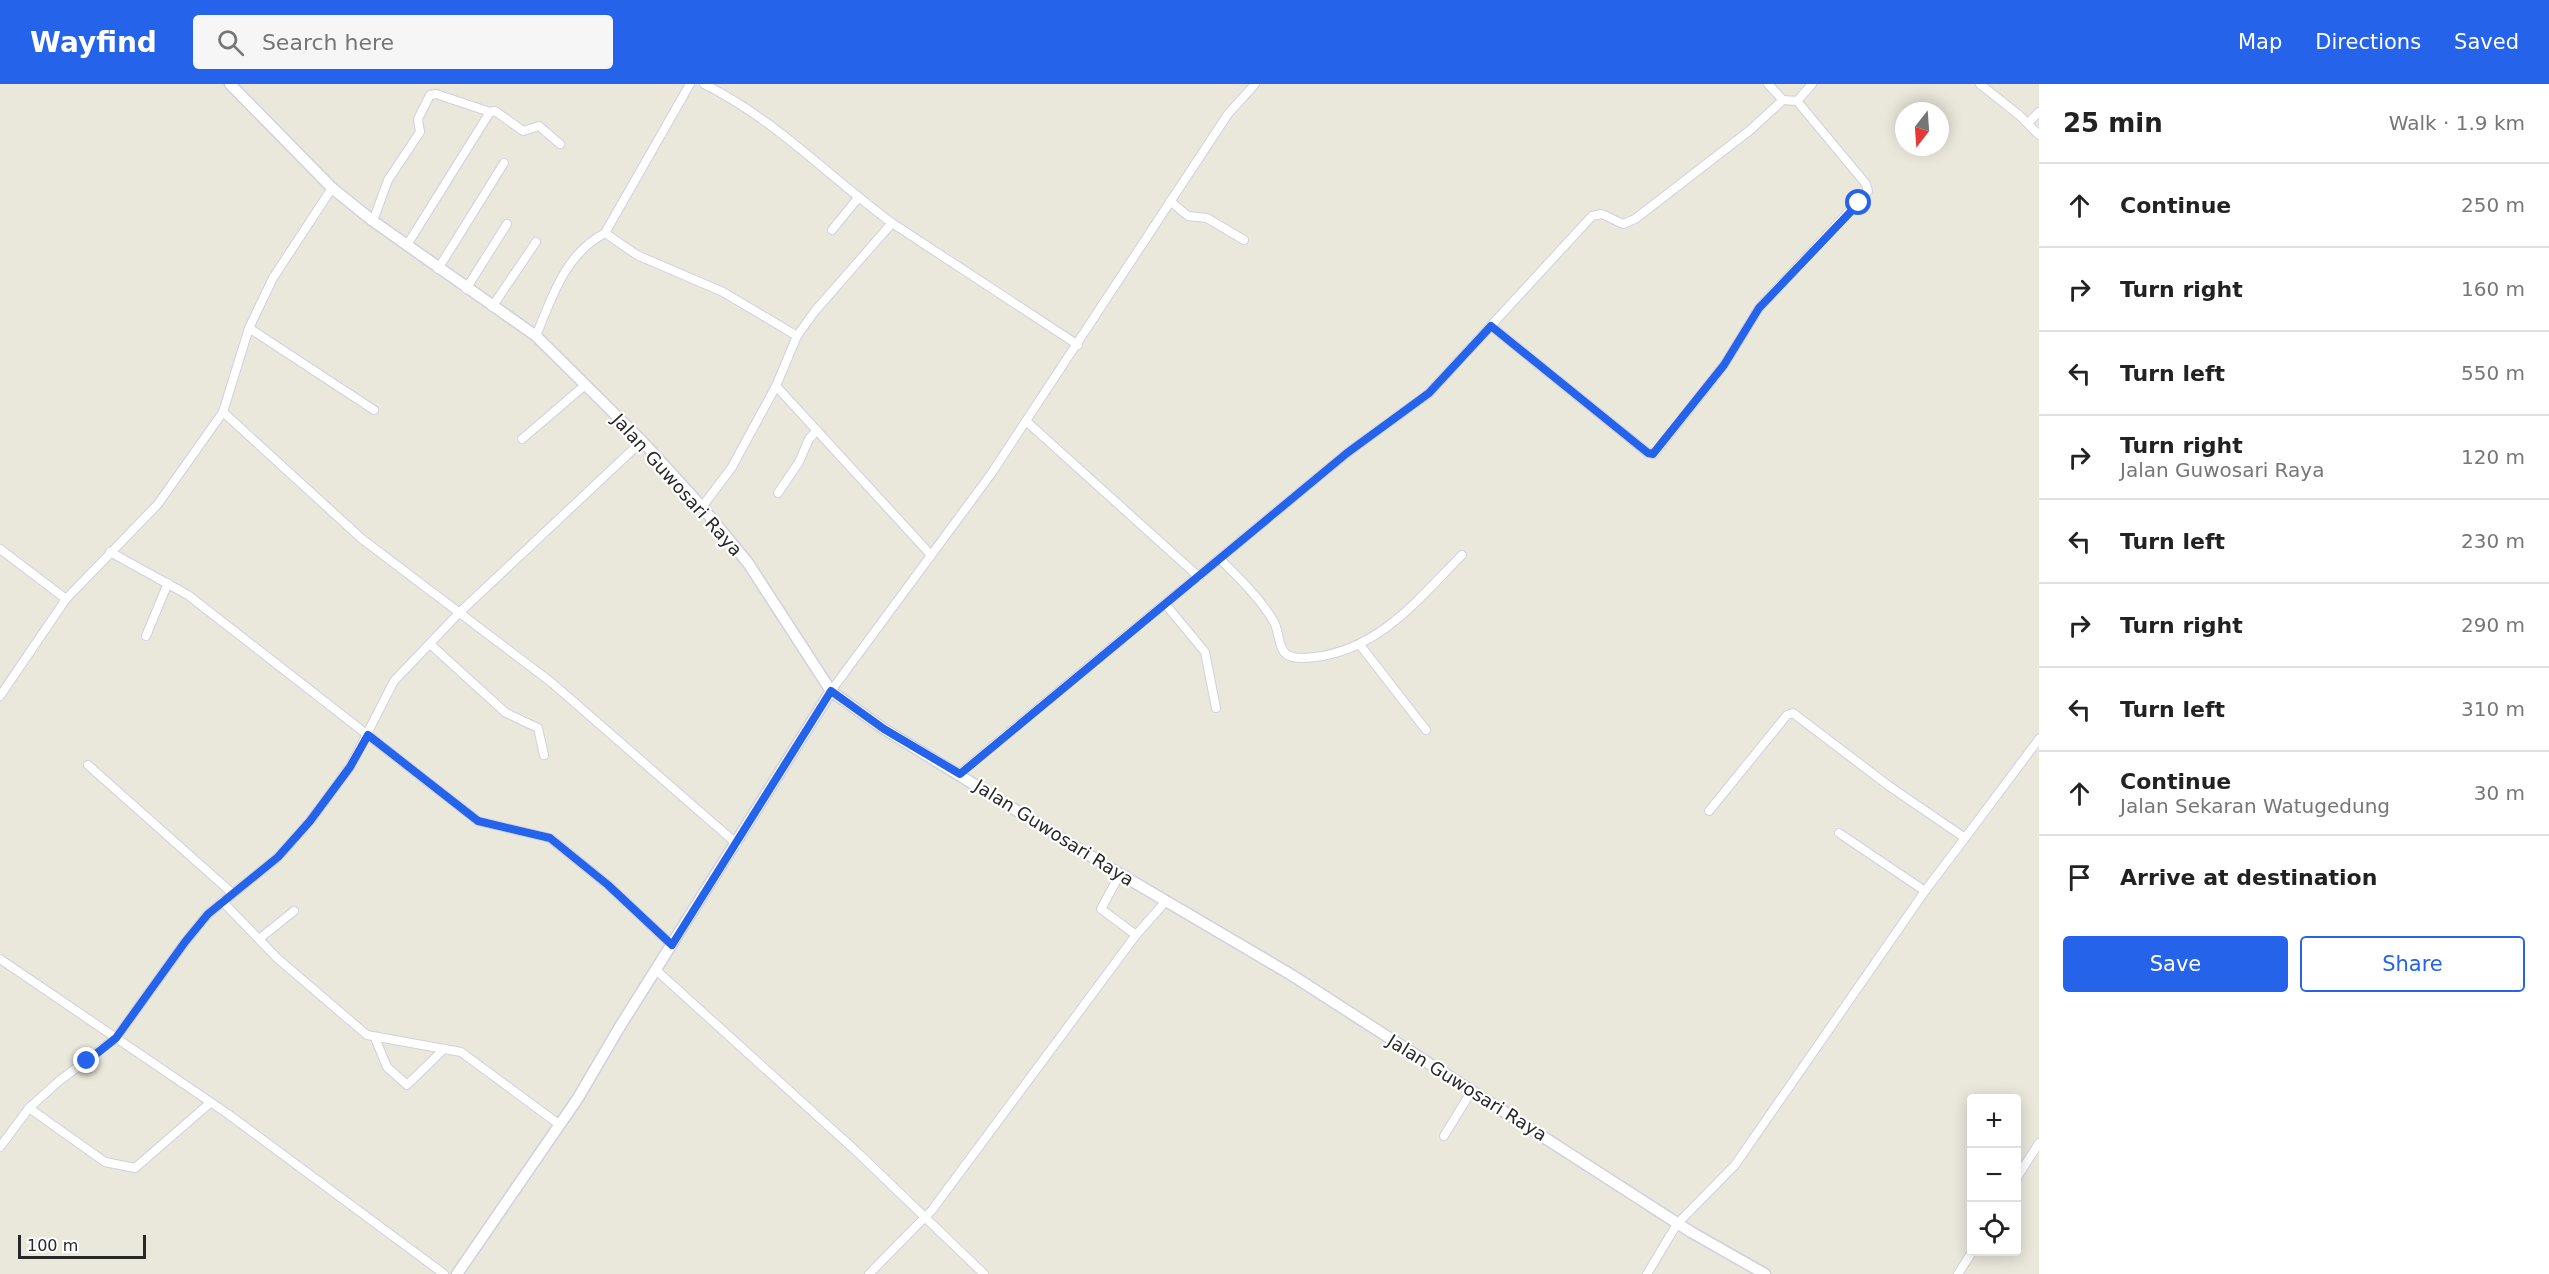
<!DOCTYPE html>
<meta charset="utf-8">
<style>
:root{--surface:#fff;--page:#f6f6f6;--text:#222;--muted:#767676;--line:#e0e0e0;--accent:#2563eb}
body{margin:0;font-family:"DejaVu Sans",sans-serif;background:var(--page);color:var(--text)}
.controls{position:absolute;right:18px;bottom:18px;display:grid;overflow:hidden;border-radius:6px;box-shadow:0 3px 15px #0003}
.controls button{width:54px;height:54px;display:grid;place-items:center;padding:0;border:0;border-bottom:2px solid var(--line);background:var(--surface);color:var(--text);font:30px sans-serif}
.compass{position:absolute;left:1895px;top:18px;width:54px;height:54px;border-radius:50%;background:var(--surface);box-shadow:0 3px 15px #0003;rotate:197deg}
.scale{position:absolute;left:18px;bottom:15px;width:128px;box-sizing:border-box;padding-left:6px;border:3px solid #282828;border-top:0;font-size:16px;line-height:21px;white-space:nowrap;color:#282828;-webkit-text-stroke:4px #fff;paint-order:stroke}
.stop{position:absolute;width:18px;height:18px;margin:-14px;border:4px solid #2563eb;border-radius:50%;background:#fff}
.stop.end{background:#2563eb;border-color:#fff;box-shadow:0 2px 6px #0008}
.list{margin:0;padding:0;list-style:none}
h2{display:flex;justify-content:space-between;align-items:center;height:78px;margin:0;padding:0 24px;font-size:26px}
h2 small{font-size:20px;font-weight:400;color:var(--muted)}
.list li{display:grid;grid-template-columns:39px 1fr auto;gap:18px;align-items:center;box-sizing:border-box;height:84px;padding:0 24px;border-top:2px solid var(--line)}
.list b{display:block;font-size:22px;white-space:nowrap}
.list p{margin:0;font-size:20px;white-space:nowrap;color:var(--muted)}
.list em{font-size:20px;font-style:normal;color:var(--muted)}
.actions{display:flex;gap:12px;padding:18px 24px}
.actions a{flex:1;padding:14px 0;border:2px solid var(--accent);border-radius:6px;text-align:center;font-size:21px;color:var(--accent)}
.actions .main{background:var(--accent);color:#fff}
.icon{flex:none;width:33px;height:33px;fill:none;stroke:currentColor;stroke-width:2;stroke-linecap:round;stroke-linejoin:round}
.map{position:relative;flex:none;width:2039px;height:1190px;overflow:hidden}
header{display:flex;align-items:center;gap:36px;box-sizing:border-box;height:84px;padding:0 30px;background:var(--accent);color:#fff}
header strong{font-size:28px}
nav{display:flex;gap:33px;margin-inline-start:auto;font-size:21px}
.search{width:420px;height:54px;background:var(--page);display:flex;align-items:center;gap:15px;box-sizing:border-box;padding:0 21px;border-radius:6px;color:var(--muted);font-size:22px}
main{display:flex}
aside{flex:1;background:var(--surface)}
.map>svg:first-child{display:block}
</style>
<header>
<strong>Wayfind</strong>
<div class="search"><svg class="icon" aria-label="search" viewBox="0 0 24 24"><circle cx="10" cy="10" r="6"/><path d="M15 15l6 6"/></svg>Search here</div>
<nav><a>Map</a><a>Directions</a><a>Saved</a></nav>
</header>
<main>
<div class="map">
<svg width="2039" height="1190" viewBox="0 0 2039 1190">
<rect width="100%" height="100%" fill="#eae7db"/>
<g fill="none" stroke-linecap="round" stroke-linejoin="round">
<defs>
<g id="street">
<path d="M 704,0 C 776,36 828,92 892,139"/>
<polyline points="1768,0 1783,16"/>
<polyline points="1980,0 2019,31 2039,51"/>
<polyline points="2028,39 2039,28"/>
<polyline points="332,104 273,194 249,244 223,328 362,455 551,598 737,760"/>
<polyline points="1170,117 1188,132 1207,134 1244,156"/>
<polyline points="373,137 388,96 420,48 418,35 430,11 436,10 490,28"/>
<polyline points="832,146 858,114"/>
<polyline points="605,149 637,171 723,208 797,252"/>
<polyline points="407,161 490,28 495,27 523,47 539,42 560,60"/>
<polyline points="438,185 504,79"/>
<polyline points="466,205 507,140"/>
<polyline points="492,223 536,158"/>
<polyline points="1491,242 1648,369 1654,370 1724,281 1759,224 1868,107 1866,100 1797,17"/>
<polyline points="249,244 374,326"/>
<path d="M 536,252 C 552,213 565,170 605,149 L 690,0"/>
<polyline points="776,302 931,471"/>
<polyline points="1026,337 1199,493"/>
<polyline points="522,355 584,302"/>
<polyline points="778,409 799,378 809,355 817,346"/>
<polyline points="702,423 732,383 776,302 797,252 815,227 892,139 1078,261"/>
<polyline points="0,465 66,515"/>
<polyline points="110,468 188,511 478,737 550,754 608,801 672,861"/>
<path d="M 1220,475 C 1239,494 1261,515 1274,538 C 1279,547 1278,560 1284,568 C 1291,576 1305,574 1315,573 C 1380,565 1418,515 1462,471"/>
<polyline points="1166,521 1205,568 1216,624"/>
<polyline points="146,552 168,499"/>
<polyline points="430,560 506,629 538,644 544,671"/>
<polyline points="1360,561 1426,646"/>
<polyline points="831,607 991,390 1228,30 1255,0"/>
<polyline points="0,612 66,515 158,420 223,328"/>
<polyline points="88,681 232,809"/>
<polyline points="959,690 1347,369 1429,309 1592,132 1602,130 1623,140 1635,135 1749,47 1783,16 1797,17 1812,0"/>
<polyline points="1839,749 1925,807"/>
<polyline points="1965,754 2039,655"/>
<polyline points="1120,790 1101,825 1136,851"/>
<polyline points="222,817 277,874 367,951 461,968 560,1041"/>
<polyline points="259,855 294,827"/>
<polyline points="0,875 228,1030 444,1190"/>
<polyline points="656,886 856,1067 984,1190"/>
<polyline points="375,954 387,983 407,1001 444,965"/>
<polyline points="29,1024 105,1078 135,1084 210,1019"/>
<polyline points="1444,1052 1471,1008"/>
<polyline points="0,1063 29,1024 59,997 116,954 185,858 208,830 278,773 310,737 350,683 394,597 459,529 642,357"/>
<polyline points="2016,1095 2039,1059"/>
<polyline points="869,1190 932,1126 1136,851 1166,817"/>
<polyline points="1647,1190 1677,1140 1735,1081 1925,807 1965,754 1889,702 1793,629 1787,631 1709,727"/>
<polyline points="1958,1190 1972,1168"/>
</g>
<g id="secondary">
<polyline points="230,0 332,104 373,137 536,252 642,357 702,423 748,479 831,607 884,645 1120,790 1290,890 1691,1148 1765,1190"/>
<polyline points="457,1190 578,1014 619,944 831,607"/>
</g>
</defs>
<use href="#street" stroke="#d1d0e0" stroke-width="10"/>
<use href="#secondary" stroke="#d1d0e0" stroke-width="13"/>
<use href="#street" stroke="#fff" stroke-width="8"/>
<use href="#secondary" stroke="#fff" stroke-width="10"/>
</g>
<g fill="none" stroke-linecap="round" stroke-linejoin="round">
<polyline stroke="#2563eb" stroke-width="8" points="87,977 116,954 185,858 208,830 278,773 310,737 350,683 368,651 478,737 550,754 608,801 672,861 831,607 884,645 960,690 1347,369 1429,309 1491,242 1648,369 1653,370 1724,281 1759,224 1859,119"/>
</g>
<g text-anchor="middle" stroke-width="4.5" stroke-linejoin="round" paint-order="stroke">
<g font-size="18" fill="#282828" stroke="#fff">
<text transform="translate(677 401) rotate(48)" y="6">Jalan Guwosari Raya</text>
<text transform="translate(1054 749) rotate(32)" y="6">Jalan Guwosari Raya</text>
<text transform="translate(1467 1004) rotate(32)" y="6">Jalan Guwosari Raya</text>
</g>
</g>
</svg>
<div class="controls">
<button>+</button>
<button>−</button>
<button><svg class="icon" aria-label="locate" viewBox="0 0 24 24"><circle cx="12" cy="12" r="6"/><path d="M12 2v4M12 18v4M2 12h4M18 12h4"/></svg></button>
</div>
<svg class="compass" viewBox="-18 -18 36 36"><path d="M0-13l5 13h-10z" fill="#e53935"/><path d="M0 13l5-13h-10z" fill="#767676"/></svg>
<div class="scale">100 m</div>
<div class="stop" style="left:1859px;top:119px"></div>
<div class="stop end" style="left:87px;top:977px"></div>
</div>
<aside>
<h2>25 min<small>Walk · 1.9 km</small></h2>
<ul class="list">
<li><svg class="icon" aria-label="ahead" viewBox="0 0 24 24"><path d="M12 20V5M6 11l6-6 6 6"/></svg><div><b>Continue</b></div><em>250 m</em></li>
<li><svg class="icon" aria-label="right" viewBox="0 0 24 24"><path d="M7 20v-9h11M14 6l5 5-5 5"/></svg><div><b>Turn right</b></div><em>160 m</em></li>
<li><svg class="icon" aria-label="left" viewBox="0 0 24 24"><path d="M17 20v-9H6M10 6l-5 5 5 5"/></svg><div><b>Turn left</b></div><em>550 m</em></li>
<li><svg class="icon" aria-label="right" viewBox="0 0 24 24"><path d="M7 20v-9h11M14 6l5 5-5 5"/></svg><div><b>Turn right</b><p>Jalan Guwosari Raya</p></div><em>120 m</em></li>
<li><svg class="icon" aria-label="left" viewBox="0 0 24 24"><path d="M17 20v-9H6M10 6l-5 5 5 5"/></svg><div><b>Turn left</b></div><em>230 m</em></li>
<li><svg class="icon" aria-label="right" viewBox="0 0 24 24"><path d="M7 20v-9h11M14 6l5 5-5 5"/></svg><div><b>Turn right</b></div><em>290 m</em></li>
<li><svg class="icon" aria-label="left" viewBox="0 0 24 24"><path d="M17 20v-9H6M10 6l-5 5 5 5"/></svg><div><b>Turn left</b></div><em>310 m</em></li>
<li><svg class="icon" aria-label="ahead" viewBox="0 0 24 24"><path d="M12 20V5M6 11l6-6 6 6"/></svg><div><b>Continue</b><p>Jalan Sekaran Watugedung</p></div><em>30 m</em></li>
<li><svg class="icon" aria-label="arrive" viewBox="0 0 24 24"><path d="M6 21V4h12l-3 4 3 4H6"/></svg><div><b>Arrive at destination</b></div></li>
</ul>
<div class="actions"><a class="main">Save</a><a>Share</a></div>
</aside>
</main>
